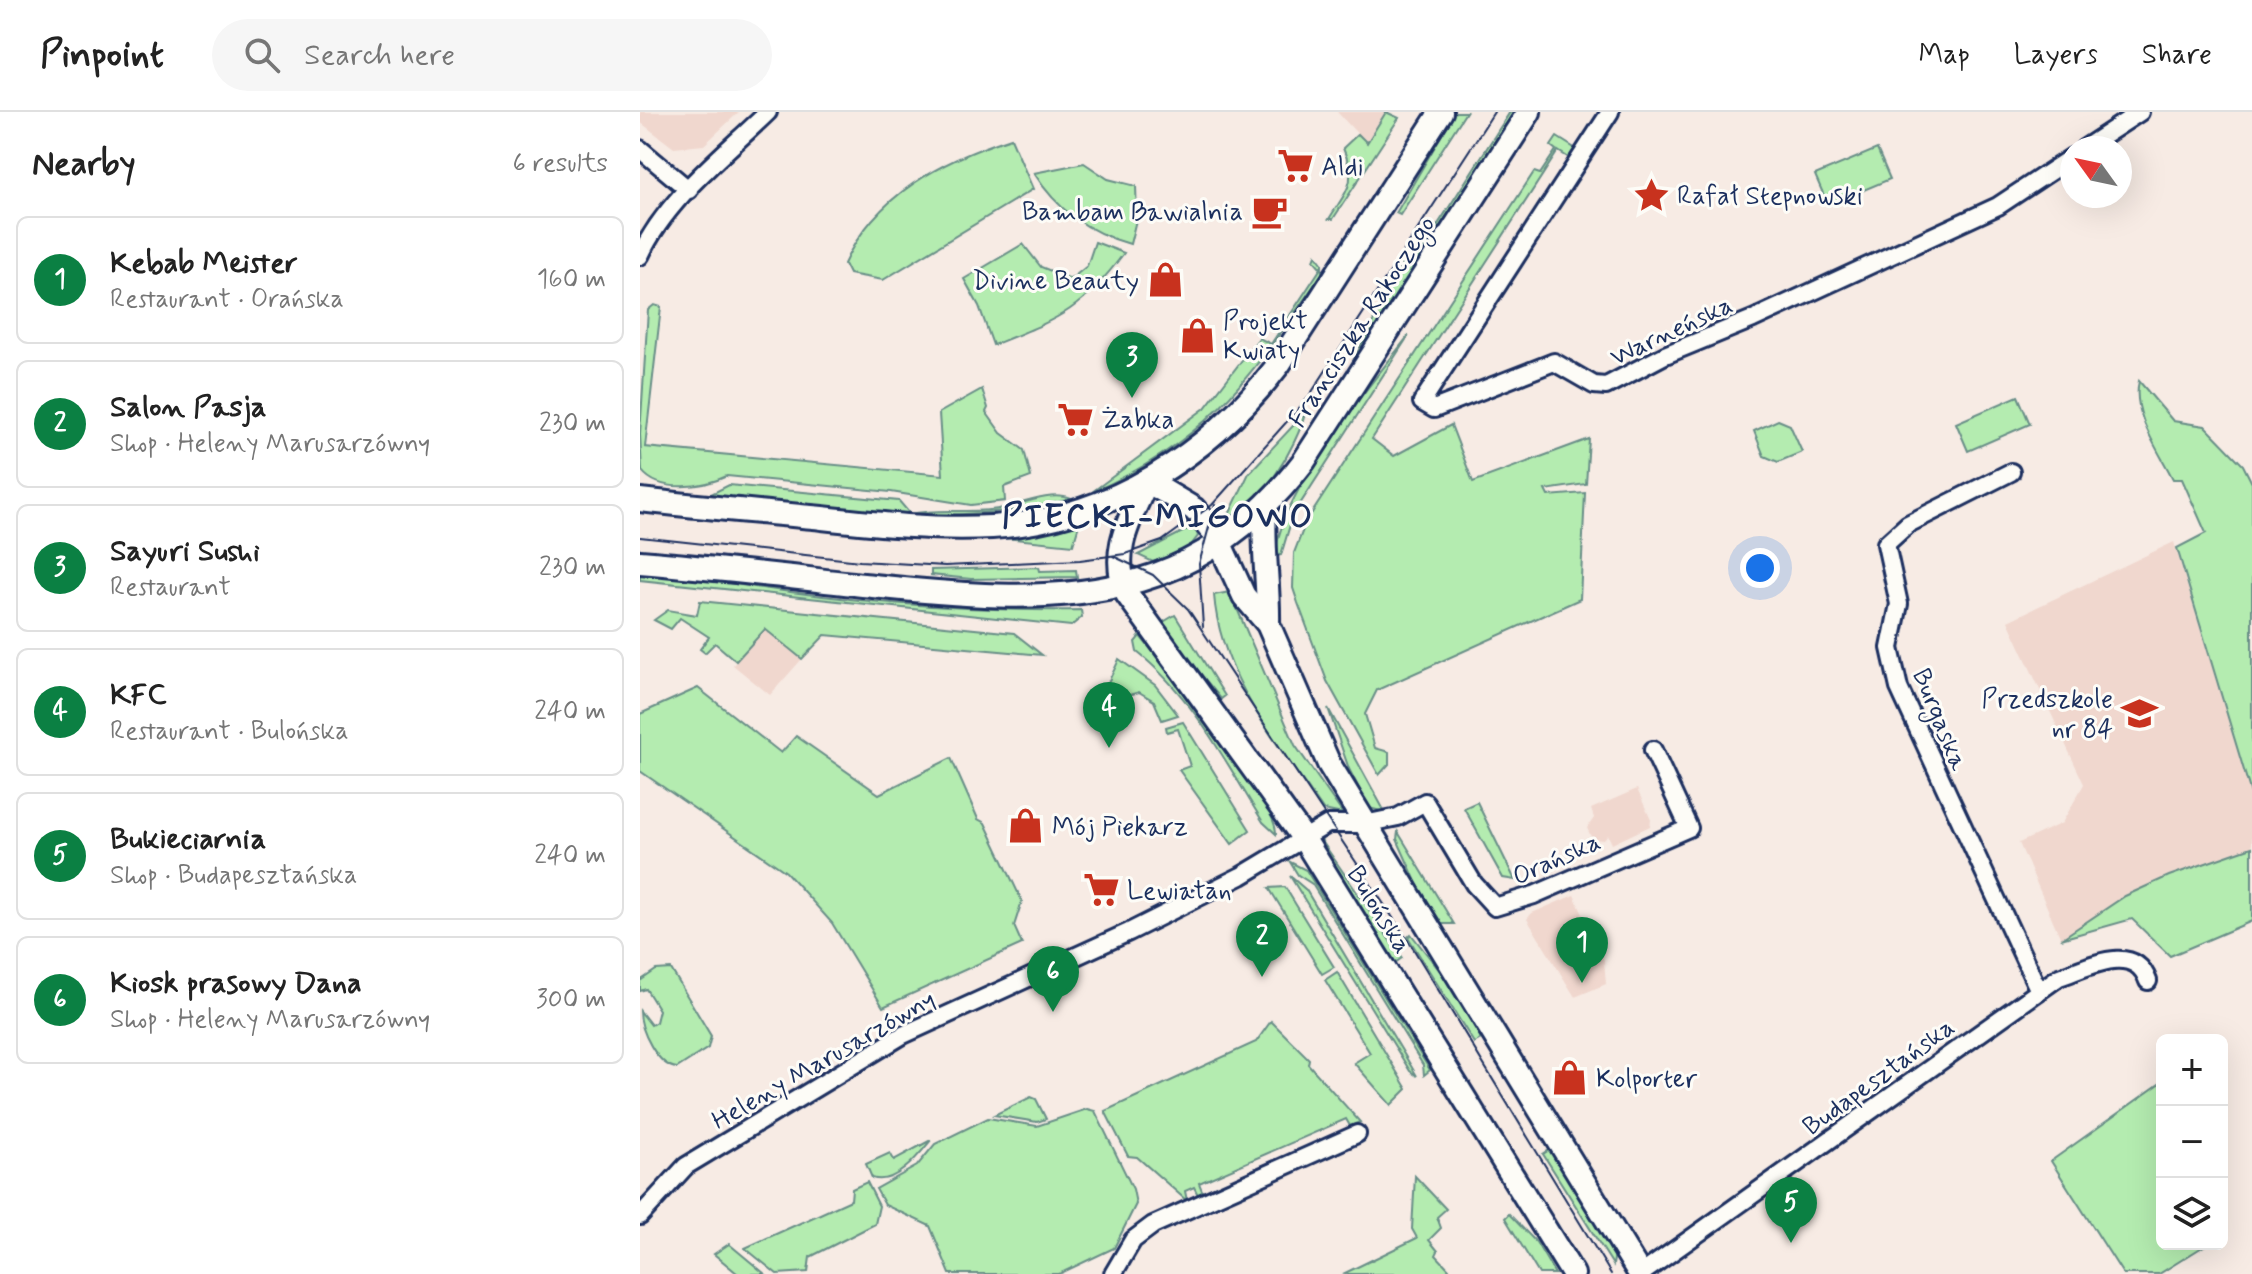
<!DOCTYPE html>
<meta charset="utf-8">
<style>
:root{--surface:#fff;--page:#f6f6f6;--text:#222;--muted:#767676;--line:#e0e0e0;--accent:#0b8043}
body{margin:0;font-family:Mynerve,sans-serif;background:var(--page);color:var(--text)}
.controls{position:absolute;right:24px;bottom:24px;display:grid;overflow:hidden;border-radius:12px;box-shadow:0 8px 32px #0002}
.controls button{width:72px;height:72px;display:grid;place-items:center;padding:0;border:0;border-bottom:2px solid var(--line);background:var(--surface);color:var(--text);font:40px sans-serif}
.compass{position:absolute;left:1420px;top:24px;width:72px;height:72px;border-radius:50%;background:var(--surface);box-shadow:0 8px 32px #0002;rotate:303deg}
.you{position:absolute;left:1120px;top:456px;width:28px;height:28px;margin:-20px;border:6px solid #fff;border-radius:50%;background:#1a73e8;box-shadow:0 0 0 12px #1a73e833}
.badge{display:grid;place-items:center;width:52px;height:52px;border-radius:50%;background:var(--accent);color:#fff;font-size:26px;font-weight:700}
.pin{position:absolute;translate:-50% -66px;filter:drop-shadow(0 2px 4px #0008)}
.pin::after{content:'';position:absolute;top:42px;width:28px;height:24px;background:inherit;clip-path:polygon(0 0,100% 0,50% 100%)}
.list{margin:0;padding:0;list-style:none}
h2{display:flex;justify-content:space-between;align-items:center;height:104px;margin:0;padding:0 32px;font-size:34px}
h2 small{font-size:26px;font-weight:400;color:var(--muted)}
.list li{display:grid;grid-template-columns:52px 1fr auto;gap:24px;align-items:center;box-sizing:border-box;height:128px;margin:0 16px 16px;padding:0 16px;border:2px solid var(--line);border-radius:12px}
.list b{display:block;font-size:30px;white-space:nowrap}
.list p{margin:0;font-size:26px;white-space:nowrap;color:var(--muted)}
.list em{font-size:26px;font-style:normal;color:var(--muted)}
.icon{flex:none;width:44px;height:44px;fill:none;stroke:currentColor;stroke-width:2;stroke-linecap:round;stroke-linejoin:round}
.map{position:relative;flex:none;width:1612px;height:1162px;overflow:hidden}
header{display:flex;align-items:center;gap:48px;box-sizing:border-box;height:112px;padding:0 40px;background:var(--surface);border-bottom:2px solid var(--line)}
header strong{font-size:38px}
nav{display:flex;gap:44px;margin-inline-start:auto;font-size:28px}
.search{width:560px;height:72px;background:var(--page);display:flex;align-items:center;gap:20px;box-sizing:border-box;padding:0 28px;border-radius:44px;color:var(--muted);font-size:30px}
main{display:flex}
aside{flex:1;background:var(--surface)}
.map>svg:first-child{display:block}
</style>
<header>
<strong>Pinpoint</strong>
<div class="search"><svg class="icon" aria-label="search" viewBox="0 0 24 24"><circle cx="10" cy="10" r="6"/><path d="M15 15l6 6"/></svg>Search here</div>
<nav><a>Map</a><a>Layers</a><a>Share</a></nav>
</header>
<main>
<aside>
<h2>Nearby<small>6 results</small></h2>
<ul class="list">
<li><span class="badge">1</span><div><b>Kebab Meister</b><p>Restaurant · Orańska</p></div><em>160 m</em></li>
<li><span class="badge">2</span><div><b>Salon Pasja</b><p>Shop · Heleny Marusarzówny</p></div><em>230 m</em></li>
<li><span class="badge">3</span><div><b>Sayuri Sushi</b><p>Restaurant</p></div><em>230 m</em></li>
<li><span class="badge">4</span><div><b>KFC</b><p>Restaurant · Bulońska</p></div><em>240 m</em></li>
<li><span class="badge">5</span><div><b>Bukieciarnia</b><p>Shop · Budapesztańska</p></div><em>240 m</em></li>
<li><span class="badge">6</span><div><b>Kiosk prasowy Dana</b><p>Shop · Heleny Marusarzówny</p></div><em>300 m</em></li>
</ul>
</aside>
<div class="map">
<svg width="1612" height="1162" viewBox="0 0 1612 1162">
<rect width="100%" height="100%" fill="#f7ebe4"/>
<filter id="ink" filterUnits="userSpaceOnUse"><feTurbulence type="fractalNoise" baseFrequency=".0125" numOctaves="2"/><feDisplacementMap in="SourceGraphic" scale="16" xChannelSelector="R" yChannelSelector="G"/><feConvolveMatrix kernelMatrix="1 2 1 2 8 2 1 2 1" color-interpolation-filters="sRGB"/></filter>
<g filter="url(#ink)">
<g fill="#f0d7ce">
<polygon points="0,0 99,0 64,33 34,36 0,10"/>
<polygon points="697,0 747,0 727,32"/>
<polygon points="1534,430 1612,685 1612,735 1529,764 1485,784 1421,827 1379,731 1422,711 1444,672 1368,509"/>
<polygon points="125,517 162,547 130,583 93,553"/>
<polygon points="997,677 1011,708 1010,714 972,732 968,723 964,728 952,727 947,716 954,706 951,697"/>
<polygon points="934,783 964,848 966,872 935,885 887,807 892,801"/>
</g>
<g fill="#b4ecb0" stroke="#688e87" stroke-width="2">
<path d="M 746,0 L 759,6 L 693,107 L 689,107 C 708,76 718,71 703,36 L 718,22 L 727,31 Z"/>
<polygon points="815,0 826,0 760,103 756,101"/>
<polygon points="870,0 874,1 703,269 770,137 779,142"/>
<polygon points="917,25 936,37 929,46 918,39 732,327 754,344 811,313 833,370 949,327 946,372 905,378 908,384 945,381 940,487 737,578 725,602 735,636 749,640 749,652 739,663 687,569 658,491 653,476 654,441 666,410 894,60 900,62 916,38 911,34"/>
<path d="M 371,26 L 393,77 L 243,168 L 209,162 L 204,152 C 235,83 303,48 371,26 Z"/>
<polygon points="1237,37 1250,67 1188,93 1175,63"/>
<path d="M 444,51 L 468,67 L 496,74 L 497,104 L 490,132 C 449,121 417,98 394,61 Z"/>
<path d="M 455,130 L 484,141 C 440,200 420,206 353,233 L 339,194 L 324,167 L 383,132 L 401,155 L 431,167 L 447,154 Z"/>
<path d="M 676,143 L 682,151 L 682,162 C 612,262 569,330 452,380 L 565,296 L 619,226 L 631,232 L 681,156 L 674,148 Z"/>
<path d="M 14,193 L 21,195 L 5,335 L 303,363 L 299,301 L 342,277 L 348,296 L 346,300 L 361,321 L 384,338 L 391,365 L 364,375 L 365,389 L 331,393 L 251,380 L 87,364 C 64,375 20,382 2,359 L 0,322 L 8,198 Z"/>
<path d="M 769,223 L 653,403 L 641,443 L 635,444 C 641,378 728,276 769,223 Z"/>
<path d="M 1499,269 L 1533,309 L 1565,314 L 1603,353 L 1612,371 L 1612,685 L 1537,436 L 1566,421 L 1542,367 L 1533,367 C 1519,339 1491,301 1499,269 Z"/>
<polygon points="1378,284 1390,312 1328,339 1316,311"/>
<path d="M 665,301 C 659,330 617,403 585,411 L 609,361 Z"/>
<polygon points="1138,308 1150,313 1162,340 1138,350 1124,344 1114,319"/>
<path d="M 89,373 L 259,389 L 270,402 C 303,395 334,403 364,396 C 384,391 412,379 431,387 C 312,418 188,395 67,384 Z"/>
<polygon points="440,409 433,433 365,426 365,425"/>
<polygon points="554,414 558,424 548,437 513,450 498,443"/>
<polygon points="399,455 400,459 436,458 437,465 331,467 291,463 291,458"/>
<path d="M 14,458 C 156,485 298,500 441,498 L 442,505 L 431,514 L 0,468 L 0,462 Z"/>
<path d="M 590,480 L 655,633 L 703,702 L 683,698 C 638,632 580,564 574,483 Z"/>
<polygon points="60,489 374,521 402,543 185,523 162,547 125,517 96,549 75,531 65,541 60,537 69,525 40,506 31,517 14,508 28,498 57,503"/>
<polygon points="535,503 585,584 581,587 520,512"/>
<path d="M 500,524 C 525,555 638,690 636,722 L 623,710 C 586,651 553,584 497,540 L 495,530 Z"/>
<path d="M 479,547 L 515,573 L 538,603 L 522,608 L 514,589 L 499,580 L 462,591 C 462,577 474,561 479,547 Z"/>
<polygon points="58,576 141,641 156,624 239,682 311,646 338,707 345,711 382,789 374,814 382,832 243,895 192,811 146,760 0,659 0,602"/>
<polygon points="688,596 745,700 729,696 709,657"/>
<polygon points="543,610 610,718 592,732 539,658 550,654 538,617 527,620 526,615"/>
<polygon points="837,690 875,768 863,766 824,696"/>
<polygon points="758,720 814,812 800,812 782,783 757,727"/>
<polygon points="677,722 762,846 752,853 675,724"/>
<polygon points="1612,735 1612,809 1530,844 1492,807 1421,827 1485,784 1529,764"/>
<polygon points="650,750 666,758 790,958 784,963 783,953 672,772 658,763"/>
<polygon points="650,764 666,778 777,964 770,959"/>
<polygon points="645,775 694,855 682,862 629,776"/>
<polygon points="771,822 807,868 843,926 834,931 768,825"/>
<path d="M 31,857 L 71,924 L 68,936 L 37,956 C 17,954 0,918 0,899 L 11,913 L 16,910 L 19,898 L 6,877 L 0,879 L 0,869 L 16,858 Z"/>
<polygon points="697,860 767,977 751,993 714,951 730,941 685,868"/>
<polygon points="631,909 669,947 668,952 720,1010 710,1014 706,1007 559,1071 563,1081 558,1083 554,1075 545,1079 547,1089 497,1045 488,1044 465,999 616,930"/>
<polygon points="1522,970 1522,1132 1567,1132 1519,1162 1483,1162 1411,1049"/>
<polygon points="391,985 396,987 406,1007 397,1010 354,1003"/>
<polygon points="447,997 455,999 493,1077 496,1092 474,1136 419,1162 310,1162 290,1114 245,1093 236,1077 277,1054 295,1032 348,1006 397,1014"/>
<path d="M 291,1028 C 278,1044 255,1074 232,1066 L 226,1052 L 250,1041 L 254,1048 Z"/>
<polygon points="911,1037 975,1141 973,1153 903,1042"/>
<polygon points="775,1064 806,1097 797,1105 801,1116 789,1128 798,1139 796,1143 809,1157 806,1162 703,1162 777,1126 772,1117"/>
<polygon points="227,1070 239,1094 235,1112 170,1145 168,1160 137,1162 105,1136 211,1088 212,1077"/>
<polygon points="869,1102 896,1130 915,1162 899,1162 865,1106"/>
<polygon points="89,1132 125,1162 98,1162 74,1142"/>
</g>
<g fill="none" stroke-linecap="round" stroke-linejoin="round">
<defs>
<g id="minor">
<polyline points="970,0 782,290 794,297 914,250 954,273 966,274 1025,243 1113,207 1358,94 1432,45"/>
<polyline points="1445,36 1500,0"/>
<polyline points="0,37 49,78"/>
<path d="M 0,144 C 26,87 84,43 128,0"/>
<polyline points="1371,360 1268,412 1246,432 1259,492 1250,536 1259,576 1399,879"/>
<polyline points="0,1104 46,1054 263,923 489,820 601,764 688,712 724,712 758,705 785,690 834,772 855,795 894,783 1049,716 1013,638"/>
<polyline points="473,1162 493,1128 513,1113 717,1022"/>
<path d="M 1001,1162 L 1419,865 C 1447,856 1494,829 1508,869"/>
</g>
<g id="secondary">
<polyline points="507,369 554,397 576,423 604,484 628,512 689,652 1000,1162"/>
<path d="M 507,369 C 490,407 469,440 487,482 L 664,727 L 933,1162"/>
<path d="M 0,388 C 61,395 121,400 182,406 C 238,412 295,418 352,415 C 468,408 570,343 639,252 L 801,0"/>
<path d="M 625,396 C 622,436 629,472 628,512"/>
<path d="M 0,450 C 75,456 149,465 223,473 C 313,482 412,494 500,468 C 569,448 621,405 664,349 L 889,0"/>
</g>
</defs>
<use href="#minor" stroke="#1b2f5e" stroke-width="22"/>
<use href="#secondary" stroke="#1b2f5e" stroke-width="28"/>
<use href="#minor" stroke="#fdfcf7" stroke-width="16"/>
<use href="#secondary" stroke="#fdfcf7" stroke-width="22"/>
<g stroke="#1b2f5e" stroke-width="2">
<polyline points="0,425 220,449 305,454 440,448 485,442 522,429 572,393 668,286 854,0"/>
<polyline points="473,444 513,463 548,497 771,833 971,1162"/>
<polyline points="563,515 559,452 575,393"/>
</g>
</g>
</g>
<defs>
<symbol id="supermarket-bare" viewBox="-9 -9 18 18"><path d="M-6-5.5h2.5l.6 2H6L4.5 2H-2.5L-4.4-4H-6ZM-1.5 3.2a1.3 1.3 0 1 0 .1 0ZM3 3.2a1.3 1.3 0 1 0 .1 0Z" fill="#c8321e" stroke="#fdfcf7" stroke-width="2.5" paint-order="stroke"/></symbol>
<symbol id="sight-bare" viewBox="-9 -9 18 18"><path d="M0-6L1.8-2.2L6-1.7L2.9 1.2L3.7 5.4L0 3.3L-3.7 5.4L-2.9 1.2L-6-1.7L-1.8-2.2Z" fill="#c8321e" stroke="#fdfcf7" stroke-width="2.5" paint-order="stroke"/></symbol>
<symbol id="cafe-bare" viewBox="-9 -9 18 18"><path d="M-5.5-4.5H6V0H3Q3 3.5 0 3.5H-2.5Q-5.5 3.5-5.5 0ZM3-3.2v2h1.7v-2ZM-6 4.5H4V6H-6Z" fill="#c8321e" stroke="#fdfcf7" stroke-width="2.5" paint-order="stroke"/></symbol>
<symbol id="shop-bare" viewBox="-9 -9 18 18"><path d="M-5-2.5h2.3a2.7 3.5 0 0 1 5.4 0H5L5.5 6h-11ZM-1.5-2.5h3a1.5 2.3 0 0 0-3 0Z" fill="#c8321e" stroke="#fdfcf7" stroke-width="2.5" paint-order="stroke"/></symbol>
<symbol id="school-bare" viewBox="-9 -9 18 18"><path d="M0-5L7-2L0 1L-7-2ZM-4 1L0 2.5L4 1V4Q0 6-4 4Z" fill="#c8321e" stroke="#fdfcf7" stroke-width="2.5" paint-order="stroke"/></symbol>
</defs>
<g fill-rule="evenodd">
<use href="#supermarket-bare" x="630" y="28" width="51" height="51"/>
<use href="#sight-bare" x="986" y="58" width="51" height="51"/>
<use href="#cafe-bare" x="604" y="74" width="51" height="51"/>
<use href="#shop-bare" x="500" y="142" width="51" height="51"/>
<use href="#shop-bare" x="532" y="198" width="51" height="51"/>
<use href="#supermarket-bare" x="410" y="282" width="51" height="51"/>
<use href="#school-bare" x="1474" y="576" width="51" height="51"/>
<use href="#shop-bare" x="360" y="688" width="51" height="51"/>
<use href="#supermarket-bare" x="436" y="752" width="51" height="51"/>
<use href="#shop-bare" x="904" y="940" width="51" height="51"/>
</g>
<g text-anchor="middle" stroke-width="6" stroke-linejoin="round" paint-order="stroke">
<g font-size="26" fill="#1b2f5e" stroke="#fdfcf7" text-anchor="start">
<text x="681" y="63">Aldi</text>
<text x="1037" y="92">Rafał Stepnowski</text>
<text x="603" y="108" text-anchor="end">Bambam Bawialnia</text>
<text x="499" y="177" text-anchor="end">Divine Beauty</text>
<text x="583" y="217">Projekt<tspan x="583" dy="30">Kwiaty</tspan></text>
<text x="461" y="316">Żabka</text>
<text x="1473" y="595" text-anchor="end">Przedszkole<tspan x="1473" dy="30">nr 84</tspan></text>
<text x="412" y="723">Mój Piekarz</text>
<text x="487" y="787">Lewiatan</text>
<text x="956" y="975">Kolporter</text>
</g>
<g font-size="26" fill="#1b2f5e" stroke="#fdfcf7">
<text transform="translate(721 209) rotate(-57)" y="9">Franciszka Rakoczego</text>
<text transform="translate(1031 218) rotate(-25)" y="9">Warneńska</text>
<text transform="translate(1301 607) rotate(68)" y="9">Burgaska</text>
<text transform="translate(916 746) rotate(-24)" y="9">Orańska</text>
<text transform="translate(740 797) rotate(58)" y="9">Bulońska</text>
<text transform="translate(183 947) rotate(-30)" y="9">Heleny Marusarzówny</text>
<text transform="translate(1238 964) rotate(-36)" y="9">Budapesztańska</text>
</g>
<g font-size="34" font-weight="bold" letter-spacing="2" fill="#1b2f5e" stroke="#fdfcf7">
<text x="518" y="415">PIECKI-MIGOWO</text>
</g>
</g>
</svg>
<div class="controls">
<button>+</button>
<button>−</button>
<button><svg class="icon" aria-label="layers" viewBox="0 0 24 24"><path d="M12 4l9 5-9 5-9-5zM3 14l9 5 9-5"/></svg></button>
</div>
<svg class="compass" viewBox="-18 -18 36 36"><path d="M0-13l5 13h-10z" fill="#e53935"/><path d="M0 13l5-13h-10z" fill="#767676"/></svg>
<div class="you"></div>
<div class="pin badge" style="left:942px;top:871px">1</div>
<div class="pin badge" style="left:622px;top:865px">2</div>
<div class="pin badge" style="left:492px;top:286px">3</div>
<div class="pin badge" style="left:469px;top:636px">4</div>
<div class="pin badge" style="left:1151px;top:1131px">5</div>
<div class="pin badge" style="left:413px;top:900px">6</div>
</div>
</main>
